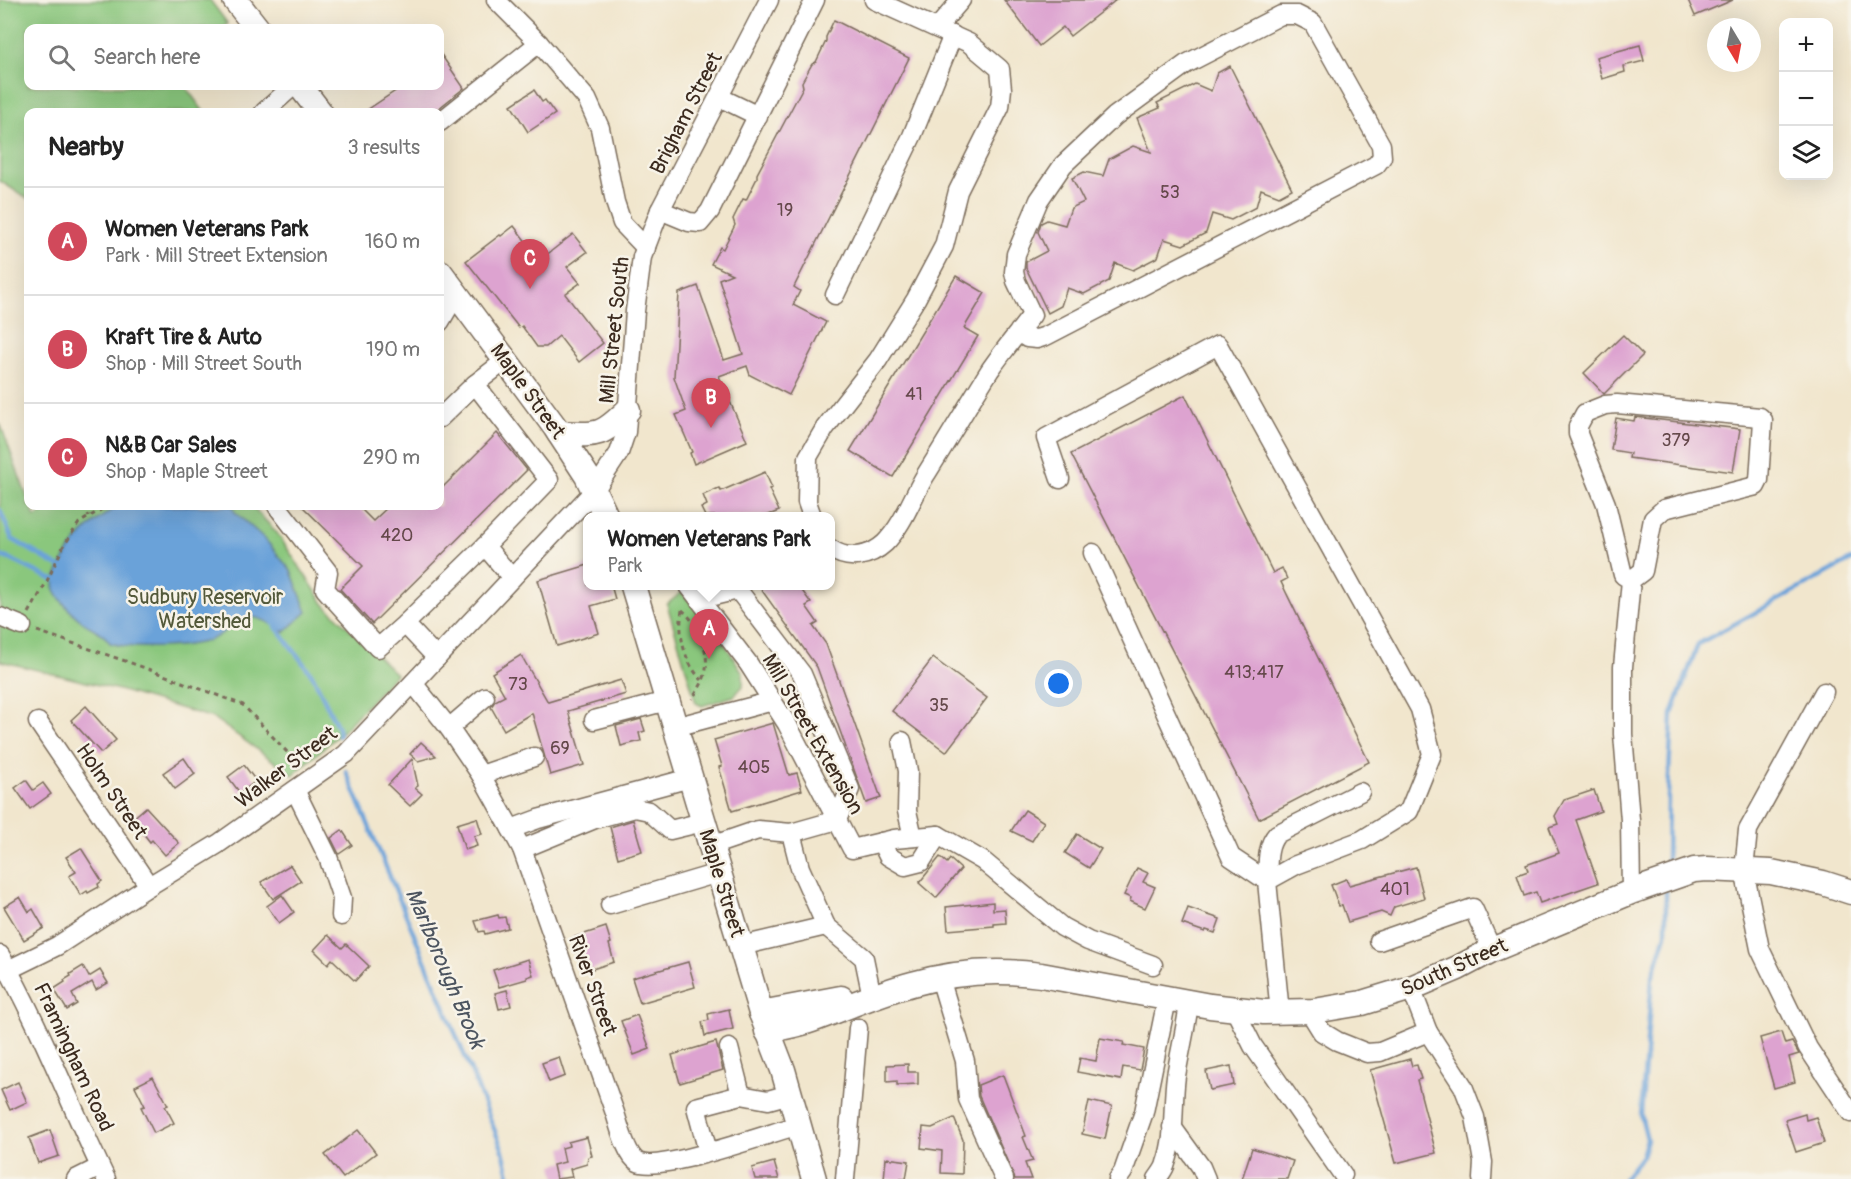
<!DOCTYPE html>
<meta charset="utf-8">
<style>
:root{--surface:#fff;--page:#f2f2f2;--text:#222;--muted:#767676;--line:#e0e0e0;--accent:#d1495b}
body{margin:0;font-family:Pangolin,sans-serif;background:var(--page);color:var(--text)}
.controls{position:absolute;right:18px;top:18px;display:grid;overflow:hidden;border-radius:12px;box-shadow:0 6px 24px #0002}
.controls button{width:54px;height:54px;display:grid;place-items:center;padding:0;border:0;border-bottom:2px solid var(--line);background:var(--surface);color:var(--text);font:30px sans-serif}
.compass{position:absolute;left:1707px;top:18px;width:54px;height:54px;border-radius:50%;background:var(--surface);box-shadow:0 6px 24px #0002;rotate:170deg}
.you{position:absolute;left:1059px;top:684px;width:21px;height:21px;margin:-15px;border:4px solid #fff;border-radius:50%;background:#1a73e8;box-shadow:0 0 0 9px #1a73e833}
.badge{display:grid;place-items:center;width:39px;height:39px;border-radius:50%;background:var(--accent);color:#fff;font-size:20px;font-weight:700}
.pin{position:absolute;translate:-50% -50px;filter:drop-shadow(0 2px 3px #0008)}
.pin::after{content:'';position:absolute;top:32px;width:21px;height:18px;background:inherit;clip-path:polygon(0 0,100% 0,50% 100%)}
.popup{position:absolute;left:583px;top:512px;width:252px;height:78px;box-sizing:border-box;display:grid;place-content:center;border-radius:12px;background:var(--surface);filter:drop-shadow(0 2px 4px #0005);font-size:20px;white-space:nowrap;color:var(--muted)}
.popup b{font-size:22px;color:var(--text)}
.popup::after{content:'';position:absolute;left:50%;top:100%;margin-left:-12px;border:12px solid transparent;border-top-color:var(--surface)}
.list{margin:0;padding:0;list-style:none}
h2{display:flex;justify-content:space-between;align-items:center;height:78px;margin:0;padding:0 24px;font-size:26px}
h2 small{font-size:20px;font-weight:400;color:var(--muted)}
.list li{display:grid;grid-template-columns:39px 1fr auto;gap:18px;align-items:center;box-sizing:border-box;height:108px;padding:0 24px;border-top:2px solid var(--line)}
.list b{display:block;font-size:22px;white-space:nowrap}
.list p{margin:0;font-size:20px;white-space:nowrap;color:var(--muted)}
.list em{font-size:20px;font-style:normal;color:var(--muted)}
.icon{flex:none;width:33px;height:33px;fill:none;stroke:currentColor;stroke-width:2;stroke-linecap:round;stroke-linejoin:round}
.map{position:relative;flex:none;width:1851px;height:1179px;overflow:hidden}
.search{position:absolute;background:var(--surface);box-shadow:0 6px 24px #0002;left:24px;top:24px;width:420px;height:66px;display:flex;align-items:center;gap:15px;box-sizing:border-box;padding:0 21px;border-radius:12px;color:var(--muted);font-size:22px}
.panel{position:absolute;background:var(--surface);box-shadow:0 6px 24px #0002;left:24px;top:108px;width:420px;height:402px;border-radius:12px}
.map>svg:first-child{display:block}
</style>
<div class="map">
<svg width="1851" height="1179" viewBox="0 0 1851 1179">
<rect width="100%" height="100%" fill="#f7f3e8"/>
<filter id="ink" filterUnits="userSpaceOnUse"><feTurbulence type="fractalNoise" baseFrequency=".0167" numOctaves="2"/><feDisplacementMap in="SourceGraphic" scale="12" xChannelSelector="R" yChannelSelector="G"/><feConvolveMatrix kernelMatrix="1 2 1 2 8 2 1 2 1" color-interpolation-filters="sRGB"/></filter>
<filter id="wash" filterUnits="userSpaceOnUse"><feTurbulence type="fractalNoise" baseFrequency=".008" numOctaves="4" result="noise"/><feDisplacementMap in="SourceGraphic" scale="24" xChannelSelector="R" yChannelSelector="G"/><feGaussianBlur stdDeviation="1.35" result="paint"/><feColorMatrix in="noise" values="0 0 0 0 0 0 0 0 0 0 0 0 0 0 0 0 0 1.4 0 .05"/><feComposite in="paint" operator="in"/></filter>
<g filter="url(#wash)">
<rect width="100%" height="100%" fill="#f1e6cd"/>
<g fill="#8ac77d" stroke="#62784e" stroke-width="1.5">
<polygon points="0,0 210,0 228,24 221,28 28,28 28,86 185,86 204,112 28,112 28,199 0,181"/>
<polygon points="0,423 28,500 28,506 31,506 35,517 54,506 252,506 277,533 325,605 396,674 342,732 293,775 213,718 119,690 0,661"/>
<polygon points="682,592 726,646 743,673 743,686 734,696 702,706 696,703 667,604"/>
</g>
<path fill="#6ba2d9" stroke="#53667c" stroke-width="1.5" d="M 119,506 L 232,506 L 235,512 L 265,539 L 291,571 L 307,612 L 284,632 C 274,626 262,617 250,617 C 238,618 223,635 210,640 C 188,648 132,650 110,643 C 104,633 93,629 84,623 C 75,616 64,605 58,596 C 51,586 55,579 59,570 C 71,542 92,521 119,506 Z"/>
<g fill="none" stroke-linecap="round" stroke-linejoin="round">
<g stroke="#6ba2d9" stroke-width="4.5">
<polyline points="0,510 12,539 63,569"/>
<polyline points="0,556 10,559 51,579 58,580"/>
<polyline points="273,623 313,676 338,728 339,736"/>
<polyline points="346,771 471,1071 503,1151 510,1179"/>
<polyline points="1667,860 1668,795 1672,714 1698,644 1851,560"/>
<polyline points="1624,1179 1642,1156 1647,1139 1641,1115 1652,979 1666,934 1666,890"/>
</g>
</g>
<g id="blocks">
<g fill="#dda3d0">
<polygon points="1004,0 1116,0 1070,36 1063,27 1039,46"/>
<polygon points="1688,0 1733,0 1695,16"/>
<polygon points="834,20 909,58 794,287 800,291 793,305 826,322 789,395 750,375 747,366 719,376 747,441 694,464 690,453 692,452 676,415 686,411 674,377 679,293 698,286 724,360 743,354 719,279 732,274 711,264 720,247 723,249 735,225 733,219 743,199 746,200 757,178 757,174 803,87 802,82 812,64 816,62 826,41 826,37"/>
<polygon points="1640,45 1644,61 1624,66 1625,72 1602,79 1596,57"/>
<polygon points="440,53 464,88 434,112 364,112 403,86 440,86"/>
<polygon points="1230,66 1292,189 1279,196 1261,189 1256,207 1231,220 1212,214 1206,233 1183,245 1164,239 1158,257 1133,270 1115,263 1109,281 1084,294 1067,288 1061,306 1048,313 1026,268 1026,262 1047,251 1038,232 1041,223 1047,220 1065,225 1071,208 1084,202 1072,178 1084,172 1103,176 1109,159 1133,146 1151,152 1137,118 1160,108 1157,103 1195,84 1211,91 1217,73"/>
<polygon points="534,90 542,102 545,100 555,114 528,132 511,105"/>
<polygon points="514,226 540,260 573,234 587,252 567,267 580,283 565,294 603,343 579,362 559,336 546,347 537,347 522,326 519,328 466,261 500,235 501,236"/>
<polygon points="956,276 985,293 964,328 978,336 893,477 850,451"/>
<polygon points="1623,335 1643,355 1604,394 1584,373"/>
<polygon points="1185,395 1273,573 1282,568 1287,579 1281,582 1369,762 1259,819 1071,454"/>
<polygon points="1635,417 1740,429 1733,472 1629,458 1630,453 1611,450 1616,418 1634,421"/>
<polygon points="497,433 527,470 372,624 340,589 363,566 302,506 358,506 373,521 389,506 440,506 440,490"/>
<polygon points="765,472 772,488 769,489 779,511 766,516 705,516 701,508 707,505 703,495 719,488 721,491"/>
<polygon points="588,565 588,585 611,585 615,599 591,606 599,633 557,646 538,580"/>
<polygon points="758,585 798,585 811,603 806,606 818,623 813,626 826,644 881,798 866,803 817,667"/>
<polygon points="521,655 548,702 621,680 626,694 568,711 584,765 550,775 532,713 504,730 491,707 495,701 505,696 492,673"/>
<polygon points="933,658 987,698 946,752 892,711"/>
<polygon points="86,706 116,740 101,753 71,720"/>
<polygon points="641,719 645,731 639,733 641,741 621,746 616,726"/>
<polygon points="773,723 789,775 797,773 802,790 732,811 719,767 722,766 714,740"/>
<polygon points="421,742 436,756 418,761 410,754"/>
<polygon points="184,758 195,774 175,789 163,773"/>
<polygon points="412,759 418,786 415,788 422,794 410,806 388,785"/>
<polygon points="244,765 256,781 240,793 228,777"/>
<polygon points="26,780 33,790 43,783 51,794 30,809 15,788"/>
<polygon points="1594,790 1601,811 1576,820 1598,883 1540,903 1536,892 1524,896 1517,875 1528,871 1526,865 1559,853 1549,827 1558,824 1555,816 1564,800"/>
<polygon points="146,807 179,843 165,855 152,840 150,842 132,819"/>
<polygon points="1025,810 1044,822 1032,841 1011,831"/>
<polygon points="477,818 482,834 474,836 477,846 465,850 457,824"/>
<polygon points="633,820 642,851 618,858 610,827"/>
<polygon points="342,830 352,845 339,854 331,838"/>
<polygon points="1077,834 1101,849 1089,868 1065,853"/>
<polygon points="81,848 102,881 98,884 99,887 88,893 87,891 81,895 69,876 76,872 66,857"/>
<polygon points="940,857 947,863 950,859 961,869 936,898 919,883"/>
<polygon points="290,865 301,881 273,899 261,882"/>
<polygon points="1416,867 1424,898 1394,907 1390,916 1381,912 1348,922 1342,905 1339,906 1331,885 1346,879 1349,885"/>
<polygon points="1137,868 1148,873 1143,882 1155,887 1145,908 1130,901 1131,898 1124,895"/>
<polygon points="282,895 294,912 279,923 267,906"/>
<polygon points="20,897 29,912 33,909 44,928 24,940 4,907"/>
<polygon points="993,902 993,910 1005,909 1006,923 994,924 994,926 948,930 946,907"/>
<polygon points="1188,908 1220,919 1215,933 1206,930 1205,932 1182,924"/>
<polygon points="498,915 499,918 505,917 508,928 485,934 484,931 479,932 475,921"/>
<polygon points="606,927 611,943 609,944 614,962 583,972 572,938"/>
<polygon points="328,935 342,948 346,944 369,966 355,981 332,959 328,964 314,950"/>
<polygon points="528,959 533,975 527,977 527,979 499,987 493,970"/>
<polygon points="688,962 695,987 640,1003 632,978"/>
<polygon points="83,966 89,977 100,970 108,983 96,990 92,982 72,994 77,1004 67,1010 54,989 65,982 64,980 71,976 70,974"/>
<polygon points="507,990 511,1006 499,1009 495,993"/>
<polygon points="729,1009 733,1029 705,1036 702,1022 709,1020 708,1014"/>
<polygon points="637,1015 650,1049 634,1055 621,1021"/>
<polygon points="1781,1032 1785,1044 1792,1042 1799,1054 1789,1057 1795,1082 1774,1088 1760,1038"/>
<polygon points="1100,1038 1124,1042 1123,1045 1144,1049 1140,1070 1123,1067 1121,1080 1077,1072 1080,1058 1096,1061"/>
<polygon points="716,1042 723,1070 680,1083 672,1055"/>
<polygon points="559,1057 565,1076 549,1082 542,1063"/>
<polygon points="1410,1059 1412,1066 1417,1065 1421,1079 1417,1080 1436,1153 1396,1163 1370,1070"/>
<polygon points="908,1064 908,1072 918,1072 918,1084 897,1085 897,1081 887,1082 887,1065"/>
<polygon points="1231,1066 1234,1085 1210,1090 1206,1071"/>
<polygon points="1003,1075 1026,1136 1023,1137 1033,1161 1025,1163 1031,1179 1015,1179 979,1096 978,1085"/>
<polygon points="153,1077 168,1105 165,1106 174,1123 154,1133 141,1107 145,1106 135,1086"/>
<polygon points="18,1082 27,1102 10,1110 1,1090"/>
<polygon points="1089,1101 1112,1106 1105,1139 1082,1134"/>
<polygon points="1805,1114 1806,1120 1816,1117 1824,1143 1796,1152 1785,1120"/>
<polygon points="954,1118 963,1140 962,1174 941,1173 942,1151 921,1148 923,1127 932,1128"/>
<polygon points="50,1130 59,1156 38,1163 29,1138"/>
<polygon points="358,1130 376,1153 343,1178 325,1155"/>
<polygon points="587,1137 592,1156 588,1157 587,1164 570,1169 572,1177 556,1179 553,1165 565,1162 562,1148 569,1146 568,1142"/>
<polygon points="1252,1148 1293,1161 1287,1179 1242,1179"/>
<polygon points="886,1158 909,1161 906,1179 884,1179"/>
<polygon points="774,1162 779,1179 755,1179 752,1168"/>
</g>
</g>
</g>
<g filter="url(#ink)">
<use href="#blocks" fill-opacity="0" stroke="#7b6c5b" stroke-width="1.5"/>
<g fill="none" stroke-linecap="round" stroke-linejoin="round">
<defs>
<g id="minor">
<polyline points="496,0 539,43 587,99 600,128 615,202 622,223 646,248"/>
<polyline points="937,28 961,0"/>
<polyline points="719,97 758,116"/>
<polyline points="264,112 293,86"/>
<polyline points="440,122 539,43"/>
<polyline points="660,210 689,222 700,223 710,211 815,0"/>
<polyline points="835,295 912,136 953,35"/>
<polyline points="440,322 456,295"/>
<polyline points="440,418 475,384"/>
<polyline points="1060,479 1046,438 1218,345 1420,709 1432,754 1409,811 1362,840 1296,865 1267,881 1280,1013"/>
<polyline points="277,506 328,572 325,589 378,648 405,624"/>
<polyline points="812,516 807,502 808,457 825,428 878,360 916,299 944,246 958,191 1000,107 1002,89 1000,69 969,43 874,0"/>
<polyline points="485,546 549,480 475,384 506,360"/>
<path d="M 831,549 C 848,561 870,557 885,543 C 903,525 912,498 925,476 C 947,441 968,405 990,370 C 1003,351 1018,333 1032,315 L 1016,281 L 1014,272 L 1016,254 L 1039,200 L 1063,165 L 1115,116 L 1186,64 L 1281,15 L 1297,15 L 1313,23 L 1381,145 L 1382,157 L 1376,165 L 1046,336 L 1037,339 L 1027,338 L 1019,331"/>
<polyline points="1093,553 1231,857 1267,881"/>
<polyline points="689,586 748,663 787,724 852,849 894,839 938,835 983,861 1062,927 1088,941 1153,965"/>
<polyline points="701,599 738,590 802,674 850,789 837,820 791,833 758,830 711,846"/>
<polyline points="0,617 22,626"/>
<polyline points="437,658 405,624 485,546 512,578"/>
<path d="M 413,683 L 449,728 L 481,775 L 522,849 L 615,1113 C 619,1125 626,1155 638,1162 C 660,1173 770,1133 799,1125"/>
<polyline points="1824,692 1748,830 1744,870 1760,949 1808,1048 1851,1113"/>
<polyline points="594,720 667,701"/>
<polyline points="38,722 149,886"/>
<polyline points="675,727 773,701"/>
<polyline points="449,728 485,697"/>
<polyline points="902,741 908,771 907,811 913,837"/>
<polyline points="481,775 534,757"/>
<polyline points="295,790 328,857 342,898 341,916"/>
<polyline points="511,829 538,819 690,778"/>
<polyline points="791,833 800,868 826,926 864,958 871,992"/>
<polyline points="881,842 888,856 905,866 921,862 938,835"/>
<polyline points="522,849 595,819 635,808 649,811 670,830 703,822"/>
<path d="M 1267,881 C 1268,865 1266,846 1277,834 L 1360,792"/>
<polyline points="1631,892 1630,820 1623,734 1623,667 1631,580 1643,571 1653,519 1664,509 1756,486 1759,480 1763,420 1760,417 1617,404 1605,405 1585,413 1578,426 1578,434 1606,504 1623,575 1631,580"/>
<polyline points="610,905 718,873"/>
<polyline points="1379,941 1473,908 1492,950"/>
<polyline points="741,946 826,926"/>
<path d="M 0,955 C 41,1027 70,1105 106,1179"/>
<polyline points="8,970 57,946 149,886 218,844 346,754 594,491 619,453 626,432 635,311 642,257 660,210 769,0"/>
<polyline points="940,978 965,1061 968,1099 1004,1179"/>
<polyline points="1235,1010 1253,1046 1343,1175"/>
<polyline points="1309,1011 1322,1032 1337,1041 1367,1053 1380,1052 1428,1032 1411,988"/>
<polyline points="1428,1032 1463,1086 1475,1117 1483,1162 1482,1179"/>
<polyline points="729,1048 741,1095"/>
<polyline points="1172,1127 1201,1167 1206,1179"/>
<polyline points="708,1152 696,1107 741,1095 768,1100 790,1094"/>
<polyline points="76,1179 100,1167"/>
<polyline points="845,1179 858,1028"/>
<polyline points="1118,1179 1123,1172 1144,1112 1167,999"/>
<path d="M 1157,1179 C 1160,1174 1165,1169 1166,1163 C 1176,1136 1172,1104 1176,1076 C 1180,1051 1186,1028 1189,1003"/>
</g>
<g id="major">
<polyline points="235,0 257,28"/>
<polyline points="300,86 320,112"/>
<polyline points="440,272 555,427 587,476 606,516"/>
<path d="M 559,433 C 596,435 600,438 628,410"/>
<polyline points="633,586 761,1013 783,1070 814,1179"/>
<polyline points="761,1013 841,998"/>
<path d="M 767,1031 C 782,1027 798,1025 812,1020 C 845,1008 878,993 912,984 C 954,972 998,969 1041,975 L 1210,1006 L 1264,1012 L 1314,1011 L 1362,1003 L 1411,988 L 1458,968 L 1492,950 L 1631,892 L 1694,870 L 1707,869 L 1771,872 L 1823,883 L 1851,892"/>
</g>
</defs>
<use href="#minor" stroke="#7b6c5b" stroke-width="21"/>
<use href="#major" stroke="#7b6c5b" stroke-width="27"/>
<g stroke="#7b6c5b" stroke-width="3" stroke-dasharray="4.5 4.5" stroke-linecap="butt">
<polyline points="84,506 89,517"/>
<path d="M 682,610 C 697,622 709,650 706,669 C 705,680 698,690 692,699"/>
<path d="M 682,610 C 678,635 684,663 702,680"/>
<polyline points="29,613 47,581 63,547 79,523 107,506"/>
<polyline points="37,631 137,665 243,705 302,768"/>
</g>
<use href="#minor" stroke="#fff" stroke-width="18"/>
<use href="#major" stroke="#fff" stroke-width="24"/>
</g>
</g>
<g text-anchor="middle" stroke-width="5" stroke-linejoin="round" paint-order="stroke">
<g font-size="18" fill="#64484a">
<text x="1170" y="198">53</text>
<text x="785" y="216">19</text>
<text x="914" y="400">41</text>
<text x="1676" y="446">379</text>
<text x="397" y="541">420</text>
<text x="1254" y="678">413;417</text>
<text x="518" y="690">73</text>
<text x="939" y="711">35</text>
<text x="560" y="754">69</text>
<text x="754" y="773">405</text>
<text x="1395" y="895">401</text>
</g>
<g font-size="21" fill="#3b2a1e" stroke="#f7f3e8">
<text transform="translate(686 113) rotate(-63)" y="7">Brigham Street</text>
<text transform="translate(614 330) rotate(-84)" y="7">Mill Street South</text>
<text transform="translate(528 391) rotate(54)" y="7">Maple Street</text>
<text transform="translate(813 734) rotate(60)" y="7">Mill Street Extension</text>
<text transform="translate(286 767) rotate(-37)" y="7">Walker Street</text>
<text transform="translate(112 791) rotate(56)" y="7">Holm Street</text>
<text transform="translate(722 883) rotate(73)" y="7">Maple Street</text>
<text transform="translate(1454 967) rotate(-24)" y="7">South Street</text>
<text transform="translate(593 985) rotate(70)" y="7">River Street</text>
<text transform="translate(74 1057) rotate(65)" y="7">Framingham Road</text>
</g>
<g font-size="21" fill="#53593a" stroke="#f7f3e8">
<text x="205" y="604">Sudbury Reservoir<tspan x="205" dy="24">Watershed</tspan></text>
</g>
<g font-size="22" font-style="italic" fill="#4c545f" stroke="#f7f3e8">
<text transform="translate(446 968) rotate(67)" y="8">Marlborough Brook</text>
</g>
</g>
</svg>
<div class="controls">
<button>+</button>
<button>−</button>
<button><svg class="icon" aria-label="layers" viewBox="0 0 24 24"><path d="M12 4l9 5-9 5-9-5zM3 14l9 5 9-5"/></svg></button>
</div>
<svg class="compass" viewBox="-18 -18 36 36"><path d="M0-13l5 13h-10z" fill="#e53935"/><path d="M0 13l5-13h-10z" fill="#767676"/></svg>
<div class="you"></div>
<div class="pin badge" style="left:709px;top:659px">A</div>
<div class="popup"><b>Women Veterans Park</b>Park</div>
<div class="pin badge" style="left:711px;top:428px">B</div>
<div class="pin badge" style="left:530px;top:289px">C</div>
<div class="search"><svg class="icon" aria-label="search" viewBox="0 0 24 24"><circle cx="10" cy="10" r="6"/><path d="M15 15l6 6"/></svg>Search here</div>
<section class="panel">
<h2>Nearby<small>3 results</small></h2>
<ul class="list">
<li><span class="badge">A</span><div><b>Women Veterans Park</b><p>Park · Mill Street Extension</p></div><em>160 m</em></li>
<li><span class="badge">B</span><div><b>Kraft Tire &amp; Auto</b><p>Shop · Mill Street South</p></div><em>190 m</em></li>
<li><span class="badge">C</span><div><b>N&amp;B Car Sales</b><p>Shop · Maple Street</p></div><em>290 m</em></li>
</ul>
</section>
</div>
